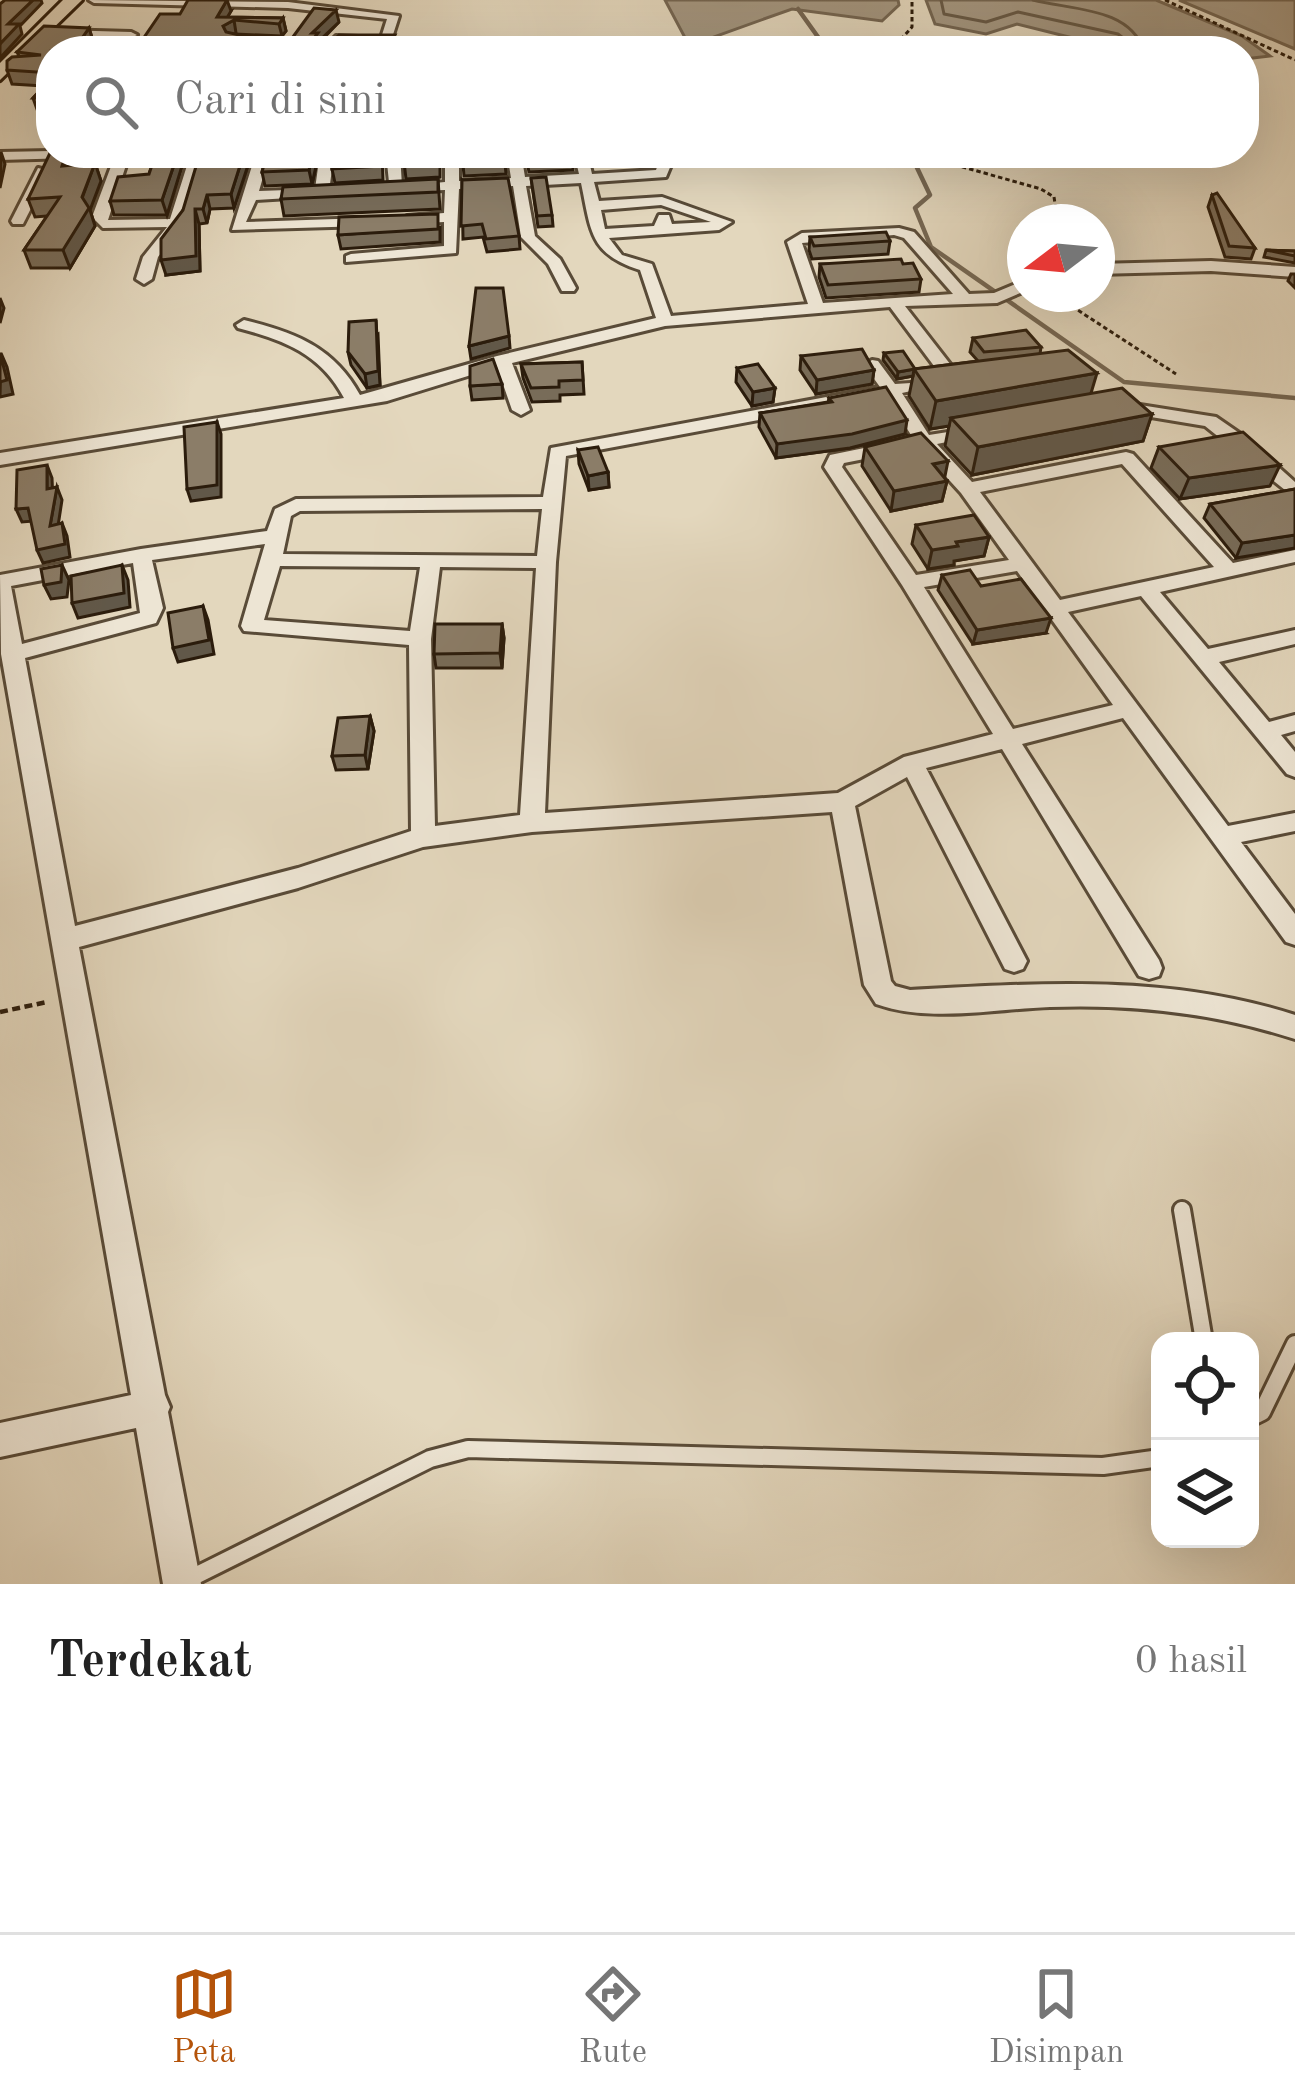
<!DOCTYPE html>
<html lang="id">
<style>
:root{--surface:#fff;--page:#f6f6f6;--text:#222;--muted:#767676;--line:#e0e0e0;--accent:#b45309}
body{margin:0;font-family:"Old Standard TT",serif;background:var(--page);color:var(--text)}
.controls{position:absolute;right:36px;bottom:36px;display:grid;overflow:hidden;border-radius:24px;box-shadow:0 12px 48px #0002}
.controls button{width:108px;height:108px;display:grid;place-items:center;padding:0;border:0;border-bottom:3px solid var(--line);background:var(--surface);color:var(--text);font:60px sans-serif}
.compass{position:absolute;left:1007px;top:204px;width:108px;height:108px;border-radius:50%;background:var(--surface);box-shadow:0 12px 48px #0002;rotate:254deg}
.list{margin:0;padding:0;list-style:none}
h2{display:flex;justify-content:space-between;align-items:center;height:156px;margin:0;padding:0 48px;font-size:51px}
h2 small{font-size:39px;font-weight:400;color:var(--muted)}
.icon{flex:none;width:66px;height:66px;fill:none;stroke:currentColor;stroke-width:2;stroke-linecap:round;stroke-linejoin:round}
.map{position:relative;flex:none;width:1295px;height:1584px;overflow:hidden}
.search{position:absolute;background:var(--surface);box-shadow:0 12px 48px #0002;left:36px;right:36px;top:36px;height:132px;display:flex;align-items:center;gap:30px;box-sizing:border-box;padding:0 42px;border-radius:48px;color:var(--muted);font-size:45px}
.sheet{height:348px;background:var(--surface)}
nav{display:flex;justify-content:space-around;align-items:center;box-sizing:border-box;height:168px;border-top:3px solid var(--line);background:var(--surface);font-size:33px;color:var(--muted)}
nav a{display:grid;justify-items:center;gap:6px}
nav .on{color:var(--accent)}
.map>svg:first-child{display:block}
</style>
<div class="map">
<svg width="1295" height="1584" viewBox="0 0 1295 1584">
<rect width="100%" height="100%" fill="#e3d7bd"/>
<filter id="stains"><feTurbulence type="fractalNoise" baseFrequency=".00167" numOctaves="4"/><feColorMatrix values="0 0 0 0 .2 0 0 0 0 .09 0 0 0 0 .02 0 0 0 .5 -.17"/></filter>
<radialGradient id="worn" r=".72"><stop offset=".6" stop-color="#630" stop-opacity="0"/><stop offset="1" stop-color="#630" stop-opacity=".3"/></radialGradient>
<g fill="#a49781" stroke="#746652" stroke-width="3">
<polygon points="665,0 898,0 899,5 882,21 792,9 708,39 691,49"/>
<polygon points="926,0 1156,0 1242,36 1270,56 1244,59 1244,51 1161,51 1085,41 1017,24 986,34 935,24"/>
<polygon points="1179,0 1295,0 1295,49"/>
</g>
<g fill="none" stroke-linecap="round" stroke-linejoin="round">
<g stroke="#685a46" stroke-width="3">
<polyline points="941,0 944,14 986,22 1018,12 1118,34 1127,41 1129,51"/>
<path d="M 1033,0 C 1071,10 1130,7 1144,51"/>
</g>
<g stroke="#746652" stroke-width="4.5">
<polyline points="798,9 828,51"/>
<polyline points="910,153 930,195 915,208 931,247 1124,382 1295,398"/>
</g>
<defs>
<g id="service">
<polyline points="1182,1210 1204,1341"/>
<polyline points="1250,1418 1262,1412 1295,1344"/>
<polyline points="189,1579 430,1459 468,1449 1103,1466 1160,1458"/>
</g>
<g id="minor">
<polygon points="89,0 288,2 399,16 390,44 339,43 333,51 321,51 336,36 381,38 387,19 288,8 94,3"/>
<polygon points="59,30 131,32 137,35 131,38 55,35"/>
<polygon points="51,151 51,153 115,153 108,157 0,160 0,152"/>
<polygon points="116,153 130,153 108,220 170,219 191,153 205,153 183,223 158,257 152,279 144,284 136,279 143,257 167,227 103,228 92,217"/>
<polygon points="256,153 270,153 259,191 315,189 320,153 334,153 329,192 322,196 256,200 246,222 366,218 373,222 366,226 232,230"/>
<path d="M 386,153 L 400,153 L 402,186 L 445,182 L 445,153 L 459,153 L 459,181 L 511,178 L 507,153 L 521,153 L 525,177 L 579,174 L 574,153 L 647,153 L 640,157 L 589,161 L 592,174 L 656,170 L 662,153 L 676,153 L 666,177 L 594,182 L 599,201 L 662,197 L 732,222 L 719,230 L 609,238 L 622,255 L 652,264 L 671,316 L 808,304 L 787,242 L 802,233 L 899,228 L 914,232 L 969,294 L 994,293 L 1025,280 L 1025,291 L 997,303 L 905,306 L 961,378 L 952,383 L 946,382 L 890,307 L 665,326 L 512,363 L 530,410 L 521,415 L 512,410 L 497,367 L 387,401 L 0,465 L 0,453 L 344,398 C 321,354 284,340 238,328 L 236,325 L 244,320 C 294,332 334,347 360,395 L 497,356 L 656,318 L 640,270 C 589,254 591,230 581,183 L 526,186 L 535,236 L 560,259 L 576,288 L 574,291 L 562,291 L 548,264 L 521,237 L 513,186 L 459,189 L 456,253 L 346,262 L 346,256 L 351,254 L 444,246 L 444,222 L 407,224 L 400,220 L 407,216 L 444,213 L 445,190 L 390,192 ZM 661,205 L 711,222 L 672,224 L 669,215 L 659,215 L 654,226 L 605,229 L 601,210 ZM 894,235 L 904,238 L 953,294 L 823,303 L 802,243 Z"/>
<polygon points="38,168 50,171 23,224 13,224 11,221"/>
<polygon points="1211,261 1295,267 1295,277 1211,271 1097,274 1097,264"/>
<path d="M 872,360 L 878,361 L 895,384 L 911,383 L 911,391 L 902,393 L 929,435 L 986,426 L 986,434 L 937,444 L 972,482 L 1126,452 L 1133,454 L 1233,563 L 1295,550 L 1295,562 L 1160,592 L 1208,649 L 1295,630 L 1295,644 L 1219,662 L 1269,722 L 1295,715 L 1295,731 L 1281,735 L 1295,752 L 1295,777 L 1287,774 L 1141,596 L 1068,612 L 1228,826 L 1295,813 L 1295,831 L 1241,842 L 1295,914 L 1295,945 L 1286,942 L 1123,718 L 1022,744 L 1159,960 L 1162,968 L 1159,976 L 1149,979 L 1139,976 L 1002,749 L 926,768 L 1027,961 L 1023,969 L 1014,972 L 1005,969 L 907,777 L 855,806 L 891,981 L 895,986 L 910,990 C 1041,983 1168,974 1295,1015 L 1295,1039 C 1215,1013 1135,1004 1050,1007 C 994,1009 929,1023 876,1004 L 864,985 L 832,812 L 532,832 L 423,847 L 298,888 L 79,947 L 165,1395 L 170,1407 L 168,1412 L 201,1584 L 163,1584 L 136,1428 L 0,1457 L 0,1423 L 131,1395 L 1,654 L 0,575 L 141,549 L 267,531 L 275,509 L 296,499 L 543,497 L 551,448 L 880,387 L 864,365 ZM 886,396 L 913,438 L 830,455 L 824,467 L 902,585 L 993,734 L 904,757 L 838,793 L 545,813 L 556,562 L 566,456 ZM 920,448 L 961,493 L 1009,560 L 916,575 L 842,467 L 844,463 ZM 1122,464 L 1214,567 L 1060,600 L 980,492 ZM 542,509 L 537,556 L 283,554 L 291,516 L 300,511 ZM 265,544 L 241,626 L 244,631 L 409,645 L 411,831 L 298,868 L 75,926 L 25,658 L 156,623 L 163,608 L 152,560 ZM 133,563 L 140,613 L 22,644 L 11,586 ZM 280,566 L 420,567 L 410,631 L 264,620 ZM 440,567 L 536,568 L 520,815 L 435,826 L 431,639 ZM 1017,571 L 1113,705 L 1013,729 L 924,587 Z"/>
<polygon points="1121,402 1216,417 1245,437 1295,482 1295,498 1205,426 1115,411 1112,407"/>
</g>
<polygon id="primary" points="63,0 82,0 0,80 0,63"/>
</defs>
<use href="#service" stroke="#594b38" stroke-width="22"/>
<use href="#minor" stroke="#594b38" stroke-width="6"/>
<use href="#primary" stroke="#2b1c0c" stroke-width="6"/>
<g stroke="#2b1c0c" stroke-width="3" stroke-dasharray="4.5 3" stroke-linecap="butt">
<polyline points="1165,0 1295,60"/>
<polyline points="901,51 896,45 912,27 912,0"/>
<polyline points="929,153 931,158 1041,189 1054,197 1058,222"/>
<polyline points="1053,294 1176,374"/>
</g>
<polyline stroke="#2b1c0c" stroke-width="4.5" stroke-dasharray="8 4.5" stroke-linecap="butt" points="0,1012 47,1002"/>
<use href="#service" stroke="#ede5d4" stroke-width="16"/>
<use href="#minor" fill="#ede5d4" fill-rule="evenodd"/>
<use href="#primary" fill="#e3d7bd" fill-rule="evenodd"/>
</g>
<g fill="#786c59" stroke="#2b1c0c" stroke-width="3">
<polygon points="231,11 227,17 283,18 286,31 282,36 235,34 274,43 290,41 339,22 319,43 396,47 513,51 146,51 143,39"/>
<polygon points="89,28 93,41 51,51 51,112 38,112 33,98 44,86 12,84 7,70 19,56 17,52"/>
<polygon points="156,153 186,153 167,215 114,215 110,201 149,174"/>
<polygon points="252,153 234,208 210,209 207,223 199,224 200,271 166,275 183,210"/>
<polygon points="267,153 319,153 312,184 265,186 262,172"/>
<polygon points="382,153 383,180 335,183 332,169"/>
<polygon points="403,153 440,153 440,177 406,179"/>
<polygon points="462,153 504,153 506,174 464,176"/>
<polygon points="525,153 573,153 573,170 529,172"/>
<polygon points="75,162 74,165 95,163 101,181 90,210 95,226 70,268 31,268 24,250 47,216 35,217 28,199"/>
<polygon points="531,178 552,215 553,226 538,227"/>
<polygon points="438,179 440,209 284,216 281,199"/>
<polygon points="462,180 519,236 520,249 487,252 483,237 463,239"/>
<polygon points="1212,195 1255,248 1251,259 1225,257 1208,207"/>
<polygon points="440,227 440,242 341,249 338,235"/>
<polygon points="810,237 890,241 888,254 812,259 809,250"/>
<polygon points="1266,250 1295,251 1295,263 1264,257"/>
<polygon points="820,264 903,264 921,279 919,292 826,298 819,277"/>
<polygon points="1291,274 1295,274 1295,288 1288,281"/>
<polygon points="378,334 380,385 367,388 351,365 348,352"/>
<polygon points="973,338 1041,347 1040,354 1091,394 1152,414 1143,441 972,475 945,446 949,426 930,429 909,396 913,376 897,379 883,360 884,353 915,369 978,361 970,352"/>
<polygon points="801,356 874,370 872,384 816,394 800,370"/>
<polygon points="582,362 584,394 560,395 560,401 532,402 523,378 521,364"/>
<polygon points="737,368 775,388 773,402 752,406 736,382"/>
<polygon points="502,384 503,398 472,400 470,386"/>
<polygon points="829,398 905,434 850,448 776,458 759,427 760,413 828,402"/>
<polygon points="865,447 944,478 947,481 942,501 891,511 862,466"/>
<polygon points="1159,447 1270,486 1180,499 1151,468"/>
<polygon points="578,450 608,472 609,487 589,490 579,464"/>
<polygon points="1295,489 1236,558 1204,518 1210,504"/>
<polygon points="916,525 989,537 984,556 954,561 954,565 928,569 912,544"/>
<polygon points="942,575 981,586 1046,633 973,644 938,590"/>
<polygon points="502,624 504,638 502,668 436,668 434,654"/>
<polygon points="370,716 374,731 368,769 336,770 332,756"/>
</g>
<g fill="#615849" stroke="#2b1c0c" stroke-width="3">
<polygon points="33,0 41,0 42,3 20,26 22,34 0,58 0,44 8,24"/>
<polygon points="227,0 231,11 220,30 217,17"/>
<polygon points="336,10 339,22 319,41 320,46 312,33"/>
<polygon points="283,18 286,31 282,36 279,24"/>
<polygon points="234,20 236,33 226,39 223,26"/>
<polygon points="89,28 93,41 86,51 73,51"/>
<polygon points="1,152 5,164 0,188"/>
<polygon points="66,153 72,153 75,162 68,184 62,166"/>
<polygon points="178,153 186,153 167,215 162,200"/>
<polygon points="244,153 252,153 234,208 231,194"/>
<polygon points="313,153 319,153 312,184 309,170"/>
<polygon points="95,163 101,181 90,210 95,226 70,268 63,250"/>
<polygon points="207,195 210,209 207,223 203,209"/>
<polygon points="195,209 199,224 200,271 166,275 161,260"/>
<polygon points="0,298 4,308 0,323"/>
<polygon points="376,320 380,385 367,388 365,374"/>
<polygon points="509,336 510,348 471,359 469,346"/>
<polygon points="1,353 7,367 13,394 0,397"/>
<polygon points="914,369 913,376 897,379 898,372"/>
<polygon points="874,370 872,384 816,394 817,380"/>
<polygon points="1097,373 1089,400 951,418 949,426 930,429 936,401"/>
<polygon points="775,388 773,402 752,406 753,392"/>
<polygon points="1152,414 1143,441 972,475 978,447"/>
<polygon points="907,420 905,434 850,448 776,458 777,444"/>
<polygon points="217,422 221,434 221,497 191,501 187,489"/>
<polygon points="948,461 944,481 933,464"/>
<polygon points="47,465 52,478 53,501 47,489"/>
<polygon points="1280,465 1270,486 1180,499 1189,478"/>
<polygon points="608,472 609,487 589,490 588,476"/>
<polygon points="947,481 942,501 891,511 894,491"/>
<polygon points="57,487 62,500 56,539 50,526"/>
<polygon points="28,508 34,521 22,522 16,509"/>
<polygon points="62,523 67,536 70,557 43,563 37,550"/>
<polygon points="1295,535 1295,548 1236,558 1242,543"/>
<polygon points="989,537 984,556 954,561 954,565 928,569 932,550 956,542"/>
<polygon points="62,565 69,580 67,597 51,599 44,585"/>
<polygon points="122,565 128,580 130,607 78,618 72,603"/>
<polygon points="203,606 208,620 214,654 178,662 173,648"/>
<polygon points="1051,618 1046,633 973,644 977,630"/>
<polygon points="502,624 504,638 502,668 500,653"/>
<polygon points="370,716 374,731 368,769 365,755"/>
</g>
<g fill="#8b7d68" stroke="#2b1c0c" stroke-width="3">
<polygon points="5,0 33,0 8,24 19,24 0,44 0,4"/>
<polygon points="188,0 227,0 217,17 283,18 279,24 234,20 223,26 226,32 274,43 290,41 314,8 336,10 312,33 318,33 314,38 319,43 331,43 339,35 395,35 389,47 513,49 512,51 232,51 233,46 187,45 193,38 143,39 160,14 180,14"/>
<polygon points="44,26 89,28 73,51 51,51 51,73 7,70 7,61 12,57 41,55 17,52"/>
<polygon points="51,79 51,98 33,98"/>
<polygon points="51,151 51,153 66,153 62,166 95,163 82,197 89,208 63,250 24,250 60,197 28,199"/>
<polygon points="156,153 178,153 162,200 110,201 118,177 149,174"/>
<polygon points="200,153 244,153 231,194 207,195 203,209 195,209 196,256 161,260 161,239 183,210"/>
<polygon points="267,153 313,153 309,170 262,172"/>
<polygon points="334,153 380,153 381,166 332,169"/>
<polygon points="403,153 439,153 439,163 404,165"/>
<polygon points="462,153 504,153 505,160 462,162"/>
<polygon points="527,153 573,153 573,156 528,158"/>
<polygon points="546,177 552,215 537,216 531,178"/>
<polygon points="508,178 519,236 486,239 482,224 461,226 462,180"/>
<polygon points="438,179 438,192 281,199 283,187"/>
<polygon points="1217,193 1255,248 1229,246 1212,195"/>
<polygon points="438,214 438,229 338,235 339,217"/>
<polygon points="886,232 890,241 814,246 810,237"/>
<polygon points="1266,250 1295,251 1295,256"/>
<polygon points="901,259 903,264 913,263 921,279 828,285 820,264"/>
<polygon points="476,288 503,288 509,336 469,346"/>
<polygon points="376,320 378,371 365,374 348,352 349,322"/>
<polygon points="1026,330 1041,347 984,352 973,338"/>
<polygon points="862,349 874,370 817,380 801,356"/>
<polygon points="1068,350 1097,373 936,401 914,369"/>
<polygon points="903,351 915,369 898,372 884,353"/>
<polygon points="0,353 7,380 0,382"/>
<polygon points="493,359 502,384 470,386 470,366"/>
<polygon points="582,362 583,380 559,381 559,387 531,388 521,364"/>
<polygon points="758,364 775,388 753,392 737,368"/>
<polygon points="886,387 907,420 852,434 777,444 760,413 832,402 829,398"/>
<polygon points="1122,388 1152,414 978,447 951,418"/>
<polygon points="217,422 217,485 187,489 184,427"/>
<polygon points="1243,432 1280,465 1189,478 1159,447"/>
<polygon points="921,433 948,461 933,464 947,481 894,491 865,447"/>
<polygon points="598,447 608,472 588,476 578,450"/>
<polygon points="47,465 47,489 57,487 50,526 62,523 65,544 37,550 28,508 16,509 17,470"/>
<polygon points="1295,489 1295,535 1242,543 1210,504"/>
<polygon points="974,515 989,537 956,542 958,546 932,550 916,525"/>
<polygon points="62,565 61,582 44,585 41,569"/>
<polygon points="122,565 124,593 72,603 71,576"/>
<polygon points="970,570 981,586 1021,579 1051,618 977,630 942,575"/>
<polygon points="203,606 209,640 173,648 168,613"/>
<polygon points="435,624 502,624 500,653 434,654"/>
<polygon points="370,716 365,755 332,756 338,718"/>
</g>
<rect width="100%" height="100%" filter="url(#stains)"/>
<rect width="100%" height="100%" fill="url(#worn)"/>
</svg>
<div class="controls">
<button><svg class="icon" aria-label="locate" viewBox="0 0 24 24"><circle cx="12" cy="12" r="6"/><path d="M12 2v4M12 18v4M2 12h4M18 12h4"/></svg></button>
<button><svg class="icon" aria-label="layers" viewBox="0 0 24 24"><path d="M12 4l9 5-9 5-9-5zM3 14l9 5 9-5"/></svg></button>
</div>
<svg class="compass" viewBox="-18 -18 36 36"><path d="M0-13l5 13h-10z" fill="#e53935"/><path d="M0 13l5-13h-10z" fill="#767676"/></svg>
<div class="search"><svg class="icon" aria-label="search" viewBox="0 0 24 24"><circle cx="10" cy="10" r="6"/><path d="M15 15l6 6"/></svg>Cari di sini</div>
</div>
<section class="sheet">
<h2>Terdekat<small>0 hasil</small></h2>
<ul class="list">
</ul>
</section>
<nav>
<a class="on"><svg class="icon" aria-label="map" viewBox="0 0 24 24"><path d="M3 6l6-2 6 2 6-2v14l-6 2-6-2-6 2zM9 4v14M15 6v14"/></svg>Peta</a>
<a><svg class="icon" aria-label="directions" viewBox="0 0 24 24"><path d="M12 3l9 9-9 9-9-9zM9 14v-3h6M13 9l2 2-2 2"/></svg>Rute</a>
<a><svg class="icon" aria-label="saved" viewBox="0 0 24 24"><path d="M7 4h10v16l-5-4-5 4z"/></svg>Disimpan</a>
</nav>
